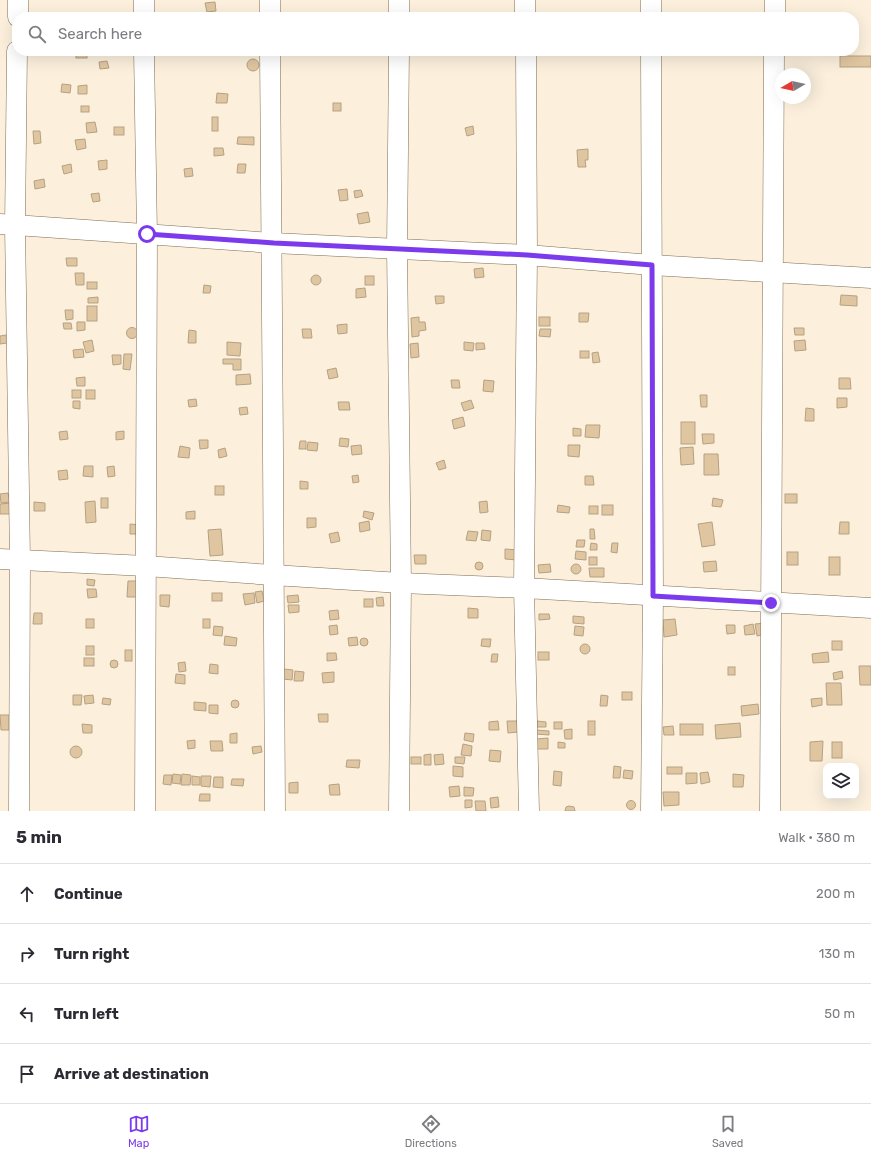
<!DOCTYPE html>
<meta charset="utf-8">
<style>
:root{--surface:#fff;--page:#f2f2f3;--text:#2b2b33;--muted:#7c7c81;--line:#e1e1e2;--accent:#7c3aed}
body{margin:0;font-family:Rubik,sans-serif;background:var(--page);color:var(--text)}
.controls{position:absolute;right:12px;bottom:12px;display:grid;overflow:hidden;border-radius:8px;box-shadow:0 4px 16px #0002}
.controls button{width:36px;height:36px;display:grid;place-items:center;padding:0;border:0;border-bottom:1px solid var(--line);background:var(--surface);color:var(--text);font:20px sans-serif}
.compass{position:absolute;left:775px;top:68px;width:36px;height:36px;border-radius:50%;background:var(--surface);box-shadow:0 4px 16px #0002;rotate:261deg}
.stop{position:absolute;width:12px;height:12px;margin:-9px;border:3px solid #7c3aed;border-radius:50%;background:#fff}
.stop.end{background:#7c3aed;border-color:#fff;box-shadow:0 1px 4px #0008}
.list{margin:0;padding:0;list-style:none}
h2{display:flex;justify-content:space-between;align-items:center;height:52px;margin:0;padding:0 16px;font-size:17px}
h2 small{font-size:13px;font-weight:400;color:var(--muted)}
.list li{display:grid;grid-template-columns:26px 1fr auto;gap:12px;align-items:center;box-sizing:border-box;height:60px;padding:0 16px;border-top:1px solid var(--line)}
.list b{display:block;font-size:15px;white-space:nowrap}
.list em{font-size:13px;font-style:normal;color:var(--muted)}
.icon{flex:none;width:22px;height:22px;fill:none;stroke:currentColor;stroke-width:2;stroke-linecap:round;stroke-linejoin:round}
.map{position:relative;flex:none;width:871px;height:811px;overflow:hidden}
.search{position:absolute;background:var(--surface);box-shadow:0 4px 16px #0002;left:12px;right:12px;top:12px;height:44px;display:flex;align-items:center;gap:10px;box-sizing:border-box;padding:0 14px;border-radius:16px;color:var(--muted);font-size:15px}
.sheet{height:292px;background:var(--surface)}
nav{display:flex;justify-content:space-around;align-items:center;box-sizing:border-box;height:56px;border-top:1px solid var(--line);background:var(--surface);font-size:11px;color:var(--muted)}
nav a{display:grid;justify-items:center;gap:2px}
nav .on{color:var(--accent)}
.map>svg:first-child{display:block}
</style>
<div class="map">
<svg width="871" height="811" viewBox="0 0 871 811">
<rect width="100%" height="100%" fill="#fcf0dd"/>
<g fill="#e0c6a0" stroke="#b4a183">
<polygon points="215,2 216,11 207,12 205,3"/>
<rect x="76" y="51" width="11" height="7"/>
<rect x="840" y="56" width="31" height="11"/>
<circle cx="253" cy="65" r="6"/>
<polygon points="107,61 109,68 100,69 99,62"/>
<polygon points="62,84 71,85 70,93 61,92"/>
<polygon points="87,85 87,94 78,94 78,86"/>
<polygon points="217,93 228,94 227,103 216,103"/>
<rect x="333" y="103" width="8" height="8"/>
<rect x="81" y="106" width="8" height="6"/>
<rect x="212" y="117" width="6" height="14"/>
<polygon points="95,122 97,132 87,133 86,123"/>
<polygon points="473,126 474,134 467,136 465,128"/>
<rect x="114" y="127" width="10" height="8"/>
<polygon points="33,131 40,131 41,143 34,144"/>
<polygon points="238,137 254,137 254,145 237,144"/>
<polygon points="85,139 86,148 77,150 75,140"/>
<polygon points="214,148 223,148 224,155 214,156"/>
<polygon points="588,149 588,160 585,160 586,167 578,167 577,150"/>
<polygon points="107,160 107,169 99,170 98,161"/>
<polygon points="71,164 72,172 64,174 62,166"/>
<polygon points="238,164 246,164 245,173 237,173"/>
<polygon points="192,168 193,176 185,177 184,169"/>
<polygon points="44,179 45,187 35,189 34,181"/>
<polygon points="347,189 348,200 340,201 338,190"/>
<polygon points="361,190 363,196 355,198 354,191"/>
<polygon points="99,193 100,201 93,202 91,194"/>
<polygon points="368,212 370,222 359,224 357,214"/>
<polygon points="66,258 77,258 77,266 67,266"/>
<polygon points="483,268 484,277 475,278 474,269"/>
<polygon points="75,273 84,273 84,285 76,285"/>
<circle cx="316" cy="280" r="5"/>
<rect x="365" y="276" width="9" height="9"/>
<rect x="87" y="282" width="10" height="7"/>
<polygon points="204,285 211,286 210,293 203,293"/>
<polygon points="365,288 366,297 356,298 356,289"/>
<polygon points="841,295 857,296 857,306 840,305"/>
<polygon points="435,296 444,296 444,303 436,304"/>
<polygon points="98,297 98,303 88,303 88,298"/>
<rect x="87" y="306" width="10" height="15"/>
<polygon points="65,310 73,310 73,319 66,320"/>
<polygon points="579,313 589,313 588,322 579,322"/>
<polygon points="419,317 419,322 425,322 426,330 419,331 419,336 412,337 411,318"/>
<rect x="539" y="317" width="11" height="9"/>
<polygon points="77,322 85,322 85,330 77,331"/>
<polygon points="63,323 71,323 72,329 64,329"/>
<polygon points="347,324 347,333 338,334 337,325"/>
<circle cx="132" cy="333" r="5.5"/>
<polygon points="794,328 804,328 804,335 795,335"/>
<polygon points="302,329 311,329 312,338 303,338"/>
<polygon points="540,329 551,329 550,337 539,336"/>
<polygon points="189,330 196,331 196,343 188,343"/>
<polygon points="6,335 7,343 0,344 0,336"/>
<polygon points="92,340 94,351 86,353 83,342"/>
<polygon points="805,340 806,350 795,351 794,341"/>
<polygon points="227,342 241,343 240,356 227,355"/>
<polygon points="464,342 474,343 473,351 464,350"/>
<polygon points="418,343 419,357 411,358 410,344"/>
<polygon points="476,343 484,343 485,349 476,350"/>
<polygon points="83,349 84,357 74,358 73,350"/>
<rect x="580" y="351" width="9" height="7"/>
<polygon points="598,352 600,362 593,363 592,353"/>
<polygon points="124,354 132,354 130,370 123,369"/>
<polygon points="112,355 121,355 121,364 113,365"/>
<polygon points="223,359 241,359 241,370 233,370 233,364 223,364"/>
<polygon points="336,368 338,377 329,379 327,370"/>
<polygon points="250,374 251,384 236,385 236,375"/>
<polygon points="85,377 85,386 77,386 76,378"/>
<polygon points="839,378 850,378 851,389 839,389"/>
<polygon points="451,380 459,380 460,388 452,388"/>
<polygon points="484,380 494,381 493,392 483,391"/>
<rect x="72" y="390" width="9" height="8"/>
<rect x="86" y="390" width="9" height="9"/>
<polygon points="700,395 707,395 707,407 701,407"/>
<polygon points="837,398 847,398 847,407 837,408"/>
<polygon points="196,399 197,406 189,407 188,400"/>
<polygon points="471,400 474,408 464,411 461,403"/>
<polygon points="73,401 80,401 80,409 73,408"/>
<polygon points="338,402 349,402 350,410 339,410"/>
<polygon points="247,407 248,414 240,415 239,408"/>
<polygon points="806,408 814,409 814,421 805,421"/>
<polygon points="463,417 465,426 454,429 452,420"/>
<rect x="681" y="422" width="14" height="22"/>
<polygon points="586,425 600,425 599,438 585,437"/>
<polygon points="573,428 581,429 581,436 573,436"/>
<polygon points="67,431 68,439 60,440 59,432"/>
<polygon points="124,431 124,439 116,440 116,432"/>
<polygon points="702,434 714,434 714,443 703,444"/>
<polygon points="340,438 349,439 348,447 339,446"/>
<polygon points="199,440 208,440 208,448 200,449"/>
<polygon points="300,441 306,441 306,449 299,449"/>
<polygon points="308,442 318,443 317,451 307,450"/>
<polygon points="361,445 362,454 352,455 351,446"/>
<polygon points="568,445 580,445 579,457 568,456"/>
<polygon points="180,446 190,448 189,458 178,457"/>
<polygon points="693,447 694,464 681,465 680,448"/>
<polygon points="225,448 227,456 219,458 218,450"/>
<polygon points="704,454 718,454 719,475 704,475"/>
<polygon points="444,460 446,468 439,470 436,463"/>
<polygon points="84,466 93,466 93,477 83,476"/>
<polygon points="114,466 115,476 108,477 107,467"/>
<polygon points="67,470 68,479 59,480 58,471"/>
<polygon points="358,475 359,482 353,483 352,476"/>
<polygon points="585,476 593,476 594,485 585,485"/>
<polygon points="300,481 308,482 308,489 300,489"/>
<rect x="215" y="486" width="9" height="9"/>
<polygon points="8,493 10,502 1,503 0,494"/>
<rect x="785" y="494" width="12" height="9"/>
<rect x="101" y="498" width="7" height="10"/>
<polygon points="713,498 723,500 721,507 712,506"/>
<polygon points="95,501 96,522 86,523 85,502"/>
<polygon points="487,501 488,512 480,513 479,502"/>
<polygon points="34,502 45,503 45,511 34,511"/>
<polygon points="11,503 12,514 0,514 0,504"/>
<polygon points="558,505 570,507 569,513 557,512"/>
<rect x="602" y="505" width="11" height="10"/>
<rect x="589" y="506" width="9" height="8"/>
<polygon points="195,511 195,519 186,519 186,512"/>
<polygon points="364,511 374,513 372,520 363,517"/>
<polygon points="307,518 316,518 316,527 307,528"/>
<polygon points="369,521 370,530 360,532 359,523"/>
<polygon points="712,522 715,545 702,547 698,524"/>
<polygon points="840,522 849,522 849,534 839,534"/>
<polygon points="130,524 141,525 141,534 130,534"/>
<polygon points="221,529 223,555 210,556 208,530"/>
<polygon points="590,529 594,529 595,539 590,539"/>
<polygon points="482,530 491,531 490,541 481,540"/>
<polygon points="468,531 478,532 476,541 466,540"/>
<polygon points="338,532 340,541 331,543 329,534"/>
<polygon points="577,540 585,540 584,547 576,547"/>
<polygon points="591,543 597,544 597,550 590,550"/>
<polygon points="612,543 618,543 617,553 611,552"/>
<polygon points="505,549 518,550 517,560 505,559"/>
<polygon points="576,551 586,552 586,560 575,559"/>
<rect x="787" y="552" width="11" height="13"/>
<polygon points="414,555 426,555 426,564 415,564"/>
<rect x="589" y="557" width="8" height="8"/>
<rect x="829" y="557" width="11" height="18"/>
<polygon points="716,561 717,571 704,572 703,562"/>
<circle cx="479" cy="566" r="4"/>
<circle cx="576" cy="569" r="5"/>
<polygon points="550,564 551,572 539,573 538,565"/>
<polygon points="589,568 604,568 604,577 590,577"/>
<polygon points="87,579 95,580 94,586 87,585"/>
<polygon points="128,581 139,581 138,597 127,597"/>
<polygon points="87,589 96,589 97,597 88,598"/>
<polygon points="262,591 264,601 257,603 255,592"/>
<rect x="212" y="593" width="10" height="8"/>
<polygon points="254,593 255,603 245,605 243,594"/>
<polygon points="160,595 170,595 169,607 160,606"/>
<polygon points="298,595 299,602 288,603 287,596"/>
<polygon points="383,597 384,606 377,606 376,598"/>
<rect x="364" y="599" width="9" height="8"/>
<polygon points="288,605 299,605 299,612 289,613"/>
<polygon points="468,608 478,609 478,618 468,618"/>
<polygon points="338,610 339,619 330,620 329,611"/>
<polygon points="34,613 42,613 42,624 33,624"/>
<polygon points="539,614 549,614 550,619 539,620"/>
<polygon points="573,616 584,617 584,624 573,623"/>
<rect x="86" y="619" width="8" height="9"/>
<rect x="203" y="619" width="7" height="9"/>
<polygon points="675,619 677,635 664,637 663,620"/>
<polygon points="765,623 767,634 757,636 755,624"/>
<polygon points="753,624 755,634 745,635 744,626"/>
<polygon points="337,625 338,634 330,635 329,626"/>
<polygon points="726,625 735,625 735,633 727,634"/>
<polygon points="214,626 223,627 222,636 213,635"/>
<polygon points="575,626 584,627 583,636 574,635"/>
<polygon points="225,636 237,638 236,646 224,645"/>
<polygon points="357,637 358,645 349,646 348,638"/>
<circle cx="364" cy="642" r="4"/>
<polygon points="482,639 491,639 490,647 481,646"/>
<rect x="832" y="641" width="10" height="9"/>
<circle cx="585" cy="649" r="5"/>
<rect x="86" y="646" width="8" height="9"/>
<rect x="125" y="650" width="7" height="11"/>
<rect x="538" y="652" width="11" height="8"/>
<polygon points="828,652 829,662 813,663 812,654"/>
<polygon points="327,653 336,653 337,660 327,661"/>
<polygon points="492,654 498,654 497,662 491,662"/>
<rect x="84" y="658" width="10" height="8"/>
<circle cx="114" cy="664" r="4"/>
<polygon points="185,662 186,671 179,672 178,663"/>
<polygon points="210,664 218,665 218,674 209,673"/>
<polygon points="859,666 871,666 871,685 860,685"/>
<rect x="728" y="667" width="7" height="8"/>
<polygon points="284,669 293,670 292,680 283,679"/>
<polygon points="295,671 304,672 303,681 294,681"/>
<polygon points="842,671 843,678 834,680 833,673"/>
<polygon points="334,672 334,682 323,683 322,673"/>
<polygon points="176,674 185,675 185,684 175,683"/>
<polygon points="826,683 841,683 842,705 827,705"/>
<rect x="622" y="692" width="10" height="8"/>
<polygon points="73,695 82,695 81,705 73,705"/>
<polygon points="93,695 94,703 85,704 84,696"/>
<polygon points="601,695 608,696 607,706 600,706"/>
<polygon points="103,698 111,699 110,705 102,704"/>
<polygon points="822,698 822,705 812,707 811,699"/>
<circle cx="235" cy="704" r="4"/>
<polygon points="194,702 206,703 206,711 194,710"/>
<polygon points="758,704 759,714 742,716 741,706"/>
<polygon points="209,705 218,705 218,714 209,713"/>
<polygon points="318,714 328,714 328,722 319,722"/>
<polygon points="0,715 9,715 9,730 1,730"/>
<polygon points="498,721 499,730 489,730 489,722"/>
<polygon points="507,721 517,721 518,732 508,733"/>
<polygon points="537,721 546,722 546,727 537,727"/>
<rect x="588" y="721" width="7" height="14"/>
<rect x="554" y="722" width="8" height="7"/>
<polygon points="740,723 741,737 716,739 715,725"/>
<polygon points="82,724 92,725 92,733 83,733"/>
<rect x="680" y="724" width="23" height="11"/>
<polygon points="673,726 674,735 664,735 663,727"/>
<polygon points="572,729 572,739 565,739 564,730"/>
<polygon points="536,730 549,731 549,735 536,734"/>
<polygon points="237,733 237,743 230,743 230,734"/>
<polygon points="465,733 474,734 473,742 464,740"/>
<polygon points="548,738 548,749 536,749 536,739"/>
<polygon points="195,740 195,748 188,749 187,741"/>
<polygon points="210,741 222,741 223,751 211,751"/>
<polygon points="823,741 822,761 810,761 810,742"/>
<polygon points="558,742 565,743 565,748 558,748"/>
<rect x="832" y="742" width="10" height="16"/>
<polygon points="463,744 472,746 471,756 461,755"/>
<circle cx="76" cy="752" r="6"/>
<polygon points="261,746 262,752 253,754 252,747"/>
<polygon points="490,750 501,751 500,762 489,761"/>
<polygon points="431,754 431,765 424,765 424,755"/>
<polygon points="443,754 444,764 435,765 434,755"/>
<rect x="411" y="757" width="10" height="7"/>
<polygon points="455,757 465,757 464,764 455,763"/>
<polygon points="347,760 360,760 359,768 346,767"/>
<polygon points="453,766 463,767 463,777 453,776"/>
<polygon points="614,766 621,767 620,778 613,778"/>
<rect x="667" y="767" width="15" height="7"/>
<polygon points="624,770 633,771 632,779 623,778"/>
<polygon points="554,771 562,772 561,786 553,785"/>
<polygon points="708,772 710,782 701,784 700,773"/>
<polygon points="686,773 697,773 697,783 686,784"/>
<polygon points="173,774 181,775 180,784 172,783"/>
<polygon points="182,774 191,775 190,785 181,785"/>
<polygon points="733,774 744,775 743,787 733,787"/>
<polygon points="164,775 172,775 171,785 163,784"/>
<polygon points="192,776 200,777 200,785 192,785"/>
<polygon points="201,776 211,776 210,787 201,786"/>
<polygon points="214,777 223,777 223,788 213,787"/>
<polygon points="232,779 244,779 243,786 231,785"/>
<polygon points="298,782 298,793 289,793 289,783"/>
<polygon points="339,784 340,795 330,795 329,785"/>
<polygon points="459,786 460,796 450,797 449,787"/>
<polygon points="464,787 474,788 473,796 464,796"/>
<polygon points="663,792 679,792 679,805 664,806"/>
<polygon points="200,794 210,794 210,801 199,801"/>
<polygon points="498,797 499,807 491,808 490,798"/>
<polygon points="465,800 472,800 472,807 465,808"/>
<circle cx="631" cy="805" r="4.5"/>
<polygon points="475,801 485,801 486,811 476,811"/>
<polygon points="569,806 574,807 575,811 565,811 566,807"/>
</g>
<g fill="none" stroke-linecap="round" stroke-linejoin="round">
<defs>
<g id="minor">
<polyline points="144,0 144,17"/>
<polyline points="270,0 270,17"/>
<polyline points="525,0 525,17"/>
<polyline points="651,0 651,17"/>
<polyline points="18,17 18,0"/>
<polyline points="399,17 399,0"/>
<polyline points="775,17 775,0"/>
<polyline points="17,51 15,226 20,560 19,811"/>
<polyline points="144,51 147,235 145,811"/>
<path d="M 270,51 C 274,304 272,558 275,811"/>
<polyline points="399,51 397,249 401,583 399,811"/>
<polyline points="526,51 527,255 524,588 529,811"/>
<polyline points="0,224 273,243 527,255 652,265 871,278"/>
<polyline points="0,559 146,566 273,575 401,583 524,588 871,608"/>
<polyline points="651,811 653,596 651,51"/>
<polyline points="770,811 774,51"/>
</g>
</defs>
<use href="#minor" stroke="#7f6d51" stroke-width="21"/>
<use href="#minor" stroke="#fff" stroke-width="20"/>
</g>
<g fill="none" stroke-linecap="round" stroke-linejoin="round">
<polyline stroke="#7c3aed" stroke-width="5" points="147,234 274,243 527,255 652,265 653,596 771,603"/>
</g>
</svg>
<div class="controls">
<button><svg class="icon" aria-label="layers" viewBox="0 0 24 24"><path d="M12 4l9 5-9 5-9-5zM3 14l9 5 9-5"/></svg></button>
</div>
<svg class="compass" viewBox="-18 -18 36 36"><path d="M0-13l5 13h-10z" fill="#e53935"/><path d="M0 13l5-13h-10z" fill="#7c7c81"/></svg>
<div class="stop" style="left:147px;top:234px"></div>
<div class="stop end" style="left:771px;top:603px"></div>
<div class="search"><svg class="icon" aria-label="search" viewBox="0 0 24 24"><circle cx="10" cy="10" r="6"/><path d="M15 15l6 6"/></svg>Search here</div>
</div>
<section class="sheet">
<h2>5 min<small>Walk · 380 m</small></h2>
<ul class="list">
<li><svg class="icon" aria-label="ahead" viewBox="0 0 24 24"><path d="M12 20V5M6 11l6-6 6 6"/></svg><div><b>Continue</b></div><em>200 m</em></li>
<li><svg class="icon" aria-label="right" viewBox="0 0 24 24"><path d="M7 20v-9h11M14 6l5 5-5 5"/></svg><div><b>Turn right</b></div><em>130 m</em></li>
<li><svg class="icon" aria-label="left" viewBox="0 0 24 24"><path d="M17 20v-9H6M10 6l-5 5 5 5"/></svg><div><b>Turn left</b></div><em>50 m</em></li>
<li><svg class="icon" aria-label="arrive" viewBox="0 0 24 24"><path d="M6 21V4h12l-3 4 3 4H6"/></svg><div><b>Arrive at destination</b></div></li>
</ul>
</section>
<nav>
<a class="on"><svg class="icon" aria-label="map" viewBox="0 0 24 24"><path d="M3 6l6-2 6 2 6-2v14l-6 2-6-2-6 2zM9 4v14M15 6v14"/></svg>Map</a>
<a><svg class="icon" aria-label="directions" viewBox="0 0 24 24"><path d="M12 3l9 9-9 9-9-9zM9 14v-3h6M13 9l2 2-2 2"/></svg>Directions</a>
<a><svg class="icon" aria-label="saved" viewBox="0 0 24 24"><path d="M7 4h10v16l-5-4-5 4z"/></svg>Saved</a>
</nav>
